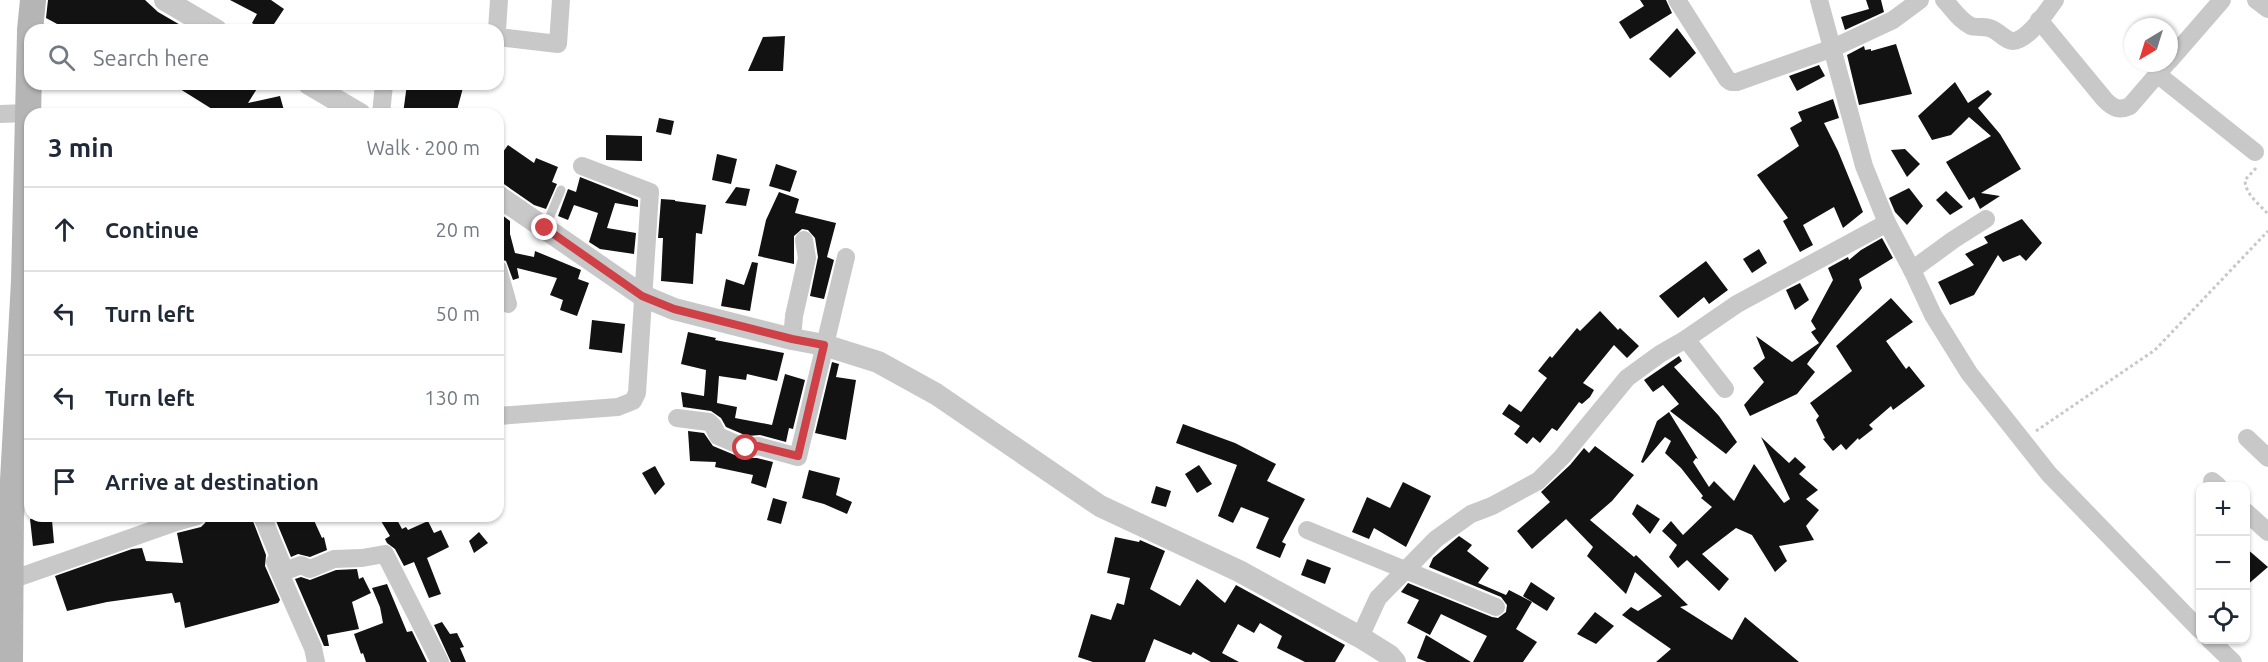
<!DOCTYPE html>
<meta charset="utf-8">
<style>
:root{--surface:#fff;--page:#f6f6f7;--text:#1f2937;--muted:#747a83;--line:#e0e1e3}
body{margin:0;font-family:Ubuntu,sans-serif;background:var(--page);color:var(--text)}
.controls{position:absolute;right:18px;bottom:18px;display:grid;overflow:hidden;border-radius:12px;box-shadow:0 2px 4px #0004}
.controls button{width:54px;height:54px;display:grid;place-items:center;padding:0;border:0;border-bottom:2px solid var(--line);background:var(--surface);color:var(--text);font:30px sans-serif}
.compass{position:absolute;left:2124px;top:18px;width:54px;height:54px;border-radius:50%;background:var(--surface);box-shadow:0 2px 4px #0004;rotate:218deg}
.stop{position:absolute;width:18px;height:18px;margin:-14px;border:4px solid #cf4047;border-radius:50%;background:#fff}
.stop.end{background:#cf4047;border-color:#fff;box-shadow:0 2px 6px #0008}
.list{margin:0;padding:0;list-style:none}
h2{display:flex;justify-content:space-between;align-items:center;height:78px;margin:0;padding:0 24px;font-size:26px}
h2 small{font-size:20px;font-weight:400;color:var(--muted)}
.list li{display:grid;grid-template-columns:39px 1fr auto;gap:18px;align-items:center;box-sizing:border-box;height:84px;padding:0 24px;border-top:2px solid var(--line)}
.list b{display:block;font-size:22px;white-space:nowrap}
.list em{font-size:20px;font-style:normal;color:var(--muted)}
.icon{flex:none;width:33px;height:33px;fill:none;stroke:currentColor;stroke-width:2;stroke-linecap:round;stroke-linejoin:round}
.map{position:relative;flex:none;width:2268px;height:662px;overflow:hidden}
.search{position:absolute;background:var(--surface);box-shadow:0 2px 4px #0004;left:24px;top:24px;width:480px;height:66px;display:flex;align-items:center;gap:15px;box-sizing:border-box;padding:0 21px;border-radius:18px;color:var(--muted);font-size:22px}
.panel{position:absolute;background:var(--surface);box-shadow:0 2px 4px #0004;left:24px;top:108px;width:480px;height:414px;border-radius:18px}
.map>svg:first-child{display:block}
</style>
<div class="map">
<svg width="2268" height="662" viewBox="0 0 2268 662">
<rect width="100%" height="100%" fill="#fff"/>
<g fill="#121212">
<polygon points="48,0 145,0 158,12 189,30 56,30 59,25 46,18"/>
<polygon points="230,0 271,0 284,9 270,30 262,30 252,23 257,14"/>
<polygon points="1640,0 1666,0 1672,13 1630,39 1619,22 1644,6"/>
<polygon points="1866,0 1881,0 1884,12 1845,30 1841,17 1869,9"/>
<polygon points="1677,28 1696,53 1670,78 1649,59"/>
<polygon points="785,36 783,71 748,71 763,37"/>
<polygon points="1896,44 1912,94 1859,105 1847,55 1864,46 1865,50 1871,49 1871,51"/>
<polygon points="1819,65 1825,76 1797,91 1789,76"/>
<polygon points="1955,82 1968,103 1988,90 1992,94 1978,108 2000,134 2021,169 1981,193 2000,196 1980,209 1974,197 1969,200 1946,162 1991,136 1969,117 1951,135 1932,140 1918,116"/>
<polygon points="172,84 260,84 248,103 280,96 285,114 220,114"/>
<polygon points="407,84 464,84 456,114 403,114"/>
<polygon points="1833,99 1839,118 1824,123 1838,151 1863,212 1843,228 1834,207 1803,225 1813,245 1800,252 1783,221 1788,218 1757,175 1799,146 1790,128 1802,121 1798,112"/>
<polygon points="659,118 674,121 671,135 656,132"/>
<polygon points="606,135 642,136 642,161 606,160"/>
<polygon points="508,145 534,163 536,158 558,167 552,182 557,184 546,209 534,205 501,182 498,177 498,159"/>
<polygon points="1905,149 1920,164 1907,177 1891,150"/>
<polygon points="717,154 737,159 731,184 712,180"/>
<polygon points="776,164 797,171 790,192 769,186"/>
<polygon points="580,177 638,200 638,207 615,203 607,228 636,233 634,254 600,249 589,242 598,213 574,205 568,220 558,216 568,189 576,192"/>
<polygon points="736,187 750,189 746,206 725,203"/>
<polygon points="1909,188 1923,206 1907,225 1895,212 1889,198"/>
<polygon points="1946,191 1963,207 1950,215 1936,200"/>
<polygon points="779,192 799,199 795,213 836,223 827,257 834,260 824,299 810,296 818,257 815,238 808,230 802,229 794,236 794,264 758,256 766,220"/>
<polygon points="661,199 675,200 675,201 706,205 702,234 696,233 693,284 661,281 663,238 658,238"/>
<polygon points="498,212 510,221 510,234 515,253 534,257 535,251 581,270 578,279 589,283 577,316 560,310 563,300 550,295 557,278 517,268 519,278 513,280 506,261 498,258"/>
<polygon points="2022,219 2042,243 2026,261 2020,255 2003,262 1998,255 1974,295 1950,305 1938,282 1974,265 1965,254 1988,243 1984,237"/>
<polygon points="1882,238 1893,258 1859,279 1862,288 1807,364 1815,372 1797,394 1750,416 1744,405 1764,382 1753,368 1765,358 1756,336 1792,362 1819,343 1811,332 1816,329 1811,321 1833,280 1828,268 1848,257 1849,260 1861,250"/>
<polygon points="1759,249 1767,263 1752,273 1743,259"/>
<polygon points="1706,261 1728,290 1709,304 1704,297 1678,318 1659,296"/>
<polygon points="752,262 758,263 750,311 721,306 726,279 744,285"/>
<polygon points="1800,283 1809,300 1795,310 1786,290"/>
<polygon points="1891,298 1913,322 1886,341 1906,369 1909,366 1925,386 1893,410 1891,406 1869,425 1873,429 1859,440 1858,438 1846,450 1841,444 1833,451 1823,439 1825,438 1816,420 1819,416 1810,403 1852,371 1836,346"/>
<polygon points="1600,311 1618,330 1620,328 1639,346 1627,358 1614,345 1583,383 1594,390 1590,397 1582,404 1579,402 1557,431 1552,428 1540,443 1533,437 1527,444 1514,434 1520,426 1502,414 1509,404 1521,412 1547,378 1538,371 1550,356 1552,358 1577,328 1580,331"/>
<polygon points="592,320 625,324 622,353 589,349"/>
<polygon points="688,332 716,338 715,340 784,353 777,381 747,374 746,380 719,376 717,403 737,407 735,418 772,425 785,374 805,380 793,429 789,428 786,442 760,435 747,436 726,427 721,418 711,411 683,407 681,392 704,396 706,370 681,364"/>
<polygon points="1679,356 1682,361 1674,367 1719,416 1737,442 1726,454 1670,411 1679,404 1663,385 1653,392 1644,380"/>
<polygon points="832,362 839,364 836,377 856,380 846,440 815,433"/>
<polygon points="1669,412 1698,459 1696,458 1693,462 1709,487 1714,481 1734,501 1754,464 1784,503 1790,499 1761,437 1789,463 1795,457 1806,467 1799,474 1818,490 1806,499 1819,510 1806,526 1814,540 1779,546 1787,561 1775,572 1752,535 1736,528 1702,554 1729,579 1719,591 1687,560 1678,568 1669,557 1677,545 1662,531 1671,521 1683,535 1712,507 1701,498 1703,496 1681,468 1665,453 1671,441 1665,437 1643,463 1641,462 1657,421"/>
<polygon points="1183,424 1235,443 1276,464 1267,481 1305,499 1282,542 1286,544 1280,558 1256,548 1269,518 1241,507 1233,523 1218,516 1237,465 1176,443"/>
<polygon points="688,431 704,433 713,446 742,458 757,458 773,462 766,488 751,483 753,475 715,467 716,462 690,461"/>
<polygon points="1595,446 1634,475 1612,501 1590,520 1634,557 1636,555 1688,605 1680,607 1732,640 1745,617 1799,662 1656,662 1671,649 1622,615 1631,607 1638,611 1662,596 1635,572 1626,594 1587,556 1593,547 1566,519 1532,549 1517,531 1550,502 1541,492 1570,465 1584,448 1589,453"/>
<polygon points="1199,465 1212,484 1197,493 1185,474"/>
<polygon points="655,466 665,484 655,495 642,473"/>
<polygon points="809,470 840,478 836,495 852,502 847,514 824,504 802,498"/>
<polygon points="1403,482 1431,496 1406,547 1374,528 1369,539 1352,532 1367,497 1390,508"/>
<polygon points="1156,486 1171,491 1166,507 1151,503"/>
<polygon points="773,498 787,502 781,524 767,520"/>
<polygon points="1637,504 1660,519 1650,534 1632,514"/>
<polygon points="208,516 251,516 266,555 265,566 280,600 278,603 185,628 180,602 175,603 172,593 107,602 67,611 55,576 132,549 142,548 146,561 183,563 177,533 201,527 205,523"/>
<polygon points="274,516 288,516 289,521 312,516 322,538 324,537 327,550 310,557 298,554 291,557"/>
<polygon points="378,516 395,516 402,529 406,527 408,530 428,521 434,533 441,530 449,547 427,558 441,594 429,598 414,562 404,566 395,549 387,543 385,539 390,536"/>
<polygon points="30,519 52,520 54,543 33,546"/>
<polygon points="479,532 488,543 474,553 469,541"/>
<polygon points="1459,536 1472,545 1467,551 1489,568 1478,583 1506,595 1509,590 1532,602 1516,629 1537,642 1523,662 1473,662 1487,636 1441,614 1430,635 1407,623 1419,600 1401,592 1408,583 1492,617 1498,618 1506,612 1507,605 1501,597 1429,567 1433,558"/>
<polygon points="1115,537 1139,542 1140,540 1165,551 1150,589 1180,606 1197,579 1225,603 1236,585 1345,645 1335,662 1305,662 1277,648 1282,636 1260,623 1254,633 1238,624 1222,653 1239,662 1211,662 1193,652 1191,655 1154,639 1145,662 1093,662 1078,657 1091,614 1111,620 1117,603 1124,605 1130,578 1107,573"/>
<polygon points="2246,548 2268,567 2246,586"/>
<polygon points="1307,559 1331,568 1325,584 1301,575"/>
<polygon points="357,569 359,579 363,577 371,593 352,602 359,629 327,635 329,646 324,646 295,579 301,577 310,580 336,570"/>
<polygon points="1531,582 1555,598 1547,611 1523,596"/>
<polygon points="387,584 407,632 412,631 427,662 366,662 363,653 361,654 354,634 383,623 380,607 372,588"/>
<polygon points="1595,612 1614,626 1596,644 1577,634"/>
<polygon points="442,622 450,634 457,633 464,647 460,648 466,662 451,662 434,625"/>
<polygon points="1426,635 1471,662 1427,662 1417,658"/>
</g>
<g fill="none" stroke-linecap="round" stroke-linejoin="round">
<g stroke="#c8c8c8" stroke-width="3" stroke-dasharray="3 3" stroke-linecap="butt">
<path d="M 2256,168 L 2245,180 C 2245,194 2259,204 2268,214"/>
<polyline points="2036,431 2155,350 2268,231"/>
</g>
<polyline stroke="#c8c8c8" stroke-width="9" points="545,228 561,190"/>
<g stroke="#c8c8c8" stroke-width="18">
<polyline points="1677,0 1727,79 1731,82 1737,82 1833,48 1893,20 1920,0"/>
<polyline points="1819,0 1864,166 1887,223 1912,270 1933,315 1969,373 2049,474 2200,630"/>
<path d="M 1944,0 C 1952,8 1960,21 1971,26 C 1977,28 1983,26 1989,28 C 1997,30 2002,37 2009,40 C 2024,47 2047,11 2055,0"/>
<polyline points="2256,0 2268,9"/>
<path d="M 2039,20 L 2105,100 C 2113,108 2119,111 2130,106 L 2167,63"/>
<polyline points="497,30 499,0"/>
<polyline points="498,37 558,44 561,0"/>
<polyline points="2169,61 2222,0"/>
<polyline points="2157,74 2255,152"/>
<polyline points="0,114 27,113"/>
<polyline points="381,114 384,84"/>
<polyline points="498,269 508,304"/>
<polyline points="1912,270 1953,240 1986,219"/>
<polyline points="792,339 794,316 807,258 804,240"/>
<polyline points="1686,339 1725,389"/>
<polyline points="498,416 618,407 633,401 637,393 650,192 582,166"/>
<polyline points="677,418 709,422 713,426 718,436 746,448 758,446 798,457 846,257"/>
<polyline points="2247,438 2268,458"/>
<polyline points="2212,481 2218,486"/>
<polyline points="2246,512 2268,532"/>
<polyline points="262,516 285,571 301,565 310,569 334,559 362,558 385,554 440,662"/>
<polyline points="1307,530 1496,607"/>
<polyline points="275,562 313,648 316,662"/>
<polyline points="11,580 176,522 197,516"/>
<polyline points="1360,637 1378,598 1436,539 1471,514 1492,506 1538,481 1562,457 1627,378 1660,354 1686,339 1737,304 1887,223"/>
<polyline points="2210,640 2233,662"/>
</g>
<g stroke="#c8c8c8" stroke-width="22">
<polyline points="165,0 216,30"/>
<polyline points="309,84 360,114"/>
<polyline points="498,196 643,296 674,309 792,339 824,345 878,362 936,394 1100,506 1239,571 1360,637 1389,655 1395,662"/>
</g>
<g stroke="#b5b5b5" stroke-width="26">
<polyline points="30,30 33,0"/>
<polyline points="10,662 11,517 24,281 30,33"/>
</g>
</g>
<g fill="none" stroke-linecap="round" stroke-linejoin="round">
<polyline stroke="#cf4047" stroke-width="8" points="545,228 642,296 674,309 792,339 824,345 798,456 758,446 746,448"/>
</g>
</svg>
<div class="controls">
<button>+</button>
<button>−</button>
<button><svg class="icon" aria-label="locate" viewBox="0 0 24 24"><circle cx="12" cy="12" r="6"/><path d="M12 2v4M12 18v4M2 12h4M18 12h4"/></svg></button>
</div>
<svg class="compass" viewBox="-18 -18 36 36"><path d="M0-13l5 13h-10z" fill="#e53935"/><path d="M0 13l5-13h-10z" fill="#747a83"/></svg>
<div class="stop" style="left:746px;top:448px"></div>
<div class="stop end" style="left:545px;top:228px"></div>
<div class="search"><svg class="icon" aria-label="search" viewBox="0 0 24 24"><circle cx="10" cy="10" r="6"/><path d="M15 15l6 6"/></svg>Search here</div>
<section class="panel">
<h2>3 min<small>Walk · 200 m</small></h2>
<ul class="list">
<li><svg class="icon" aria-label="ahead" viewBox="0 0 24 24"><path d="M12 20V5M6 11l6-6 6 6"/></svg><div><b>Continue</b></div><em>20 m</em></li>
<li><svg class="icon" aria-label="left" viewBox="0 0 24 24"><path d="M17 20v-9H6M10 6l-5 5 5 5"/></svg><div><b>Turn left</b></div><em>50 m</em></li>
<li><svg class="icon" aria-label="left" viewBox="0 0 24 24"><path d="M17 20v-9H6M10 6l-5 5 5 5"/></svg><div><b>Turn left</b></div><em>130 m</em></li>
<li><svg class="icon" aria-label="arrive" viewBox="0 0 24 24"><path d="M6 21V4h12l-3 4 3 4H6"/></svg><div><b>Arrive at destination</b></div></li>
</ul>
</section>
</div>
